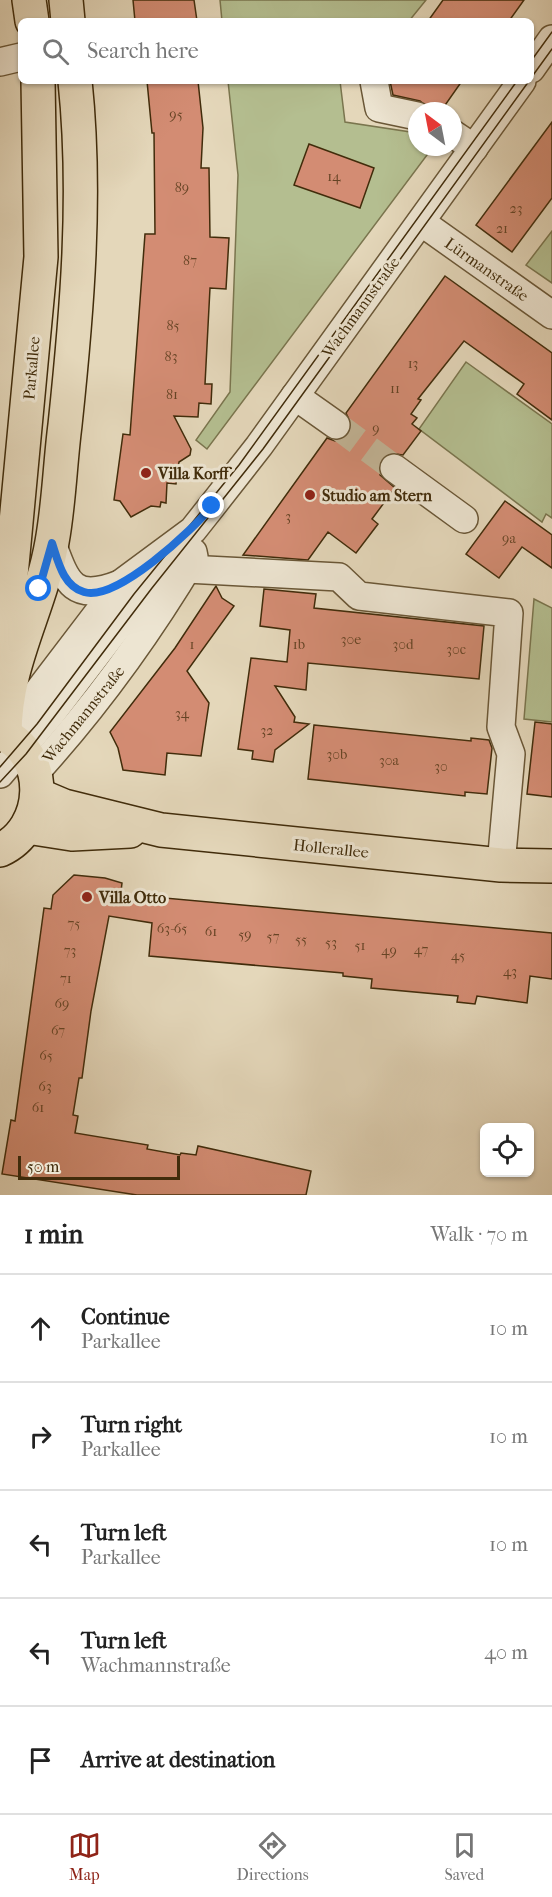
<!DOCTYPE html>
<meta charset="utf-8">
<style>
:root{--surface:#fff;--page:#f6f6f6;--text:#222;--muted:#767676;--line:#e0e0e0;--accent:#8f2418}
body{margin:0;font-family:"IM FELL French Canon",serif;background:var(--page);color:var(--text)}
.controls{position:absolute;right:18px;bottom:18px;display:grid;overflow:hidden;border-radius:9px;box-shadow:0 2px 4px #0004}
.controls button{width:54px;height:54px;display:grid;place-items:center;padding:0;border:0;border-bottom:2px solid var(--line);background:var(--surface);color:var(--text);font:30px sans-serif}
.compass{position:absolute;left:408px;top:102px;width:54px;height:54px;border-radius:50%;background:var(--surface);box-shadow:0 2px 4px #0004;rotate:328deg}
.scale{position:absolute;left:18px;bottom:15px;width:162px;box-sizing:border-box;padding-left:6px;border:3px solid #412c0b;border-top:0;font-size:16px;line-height:21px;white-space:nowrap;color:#412c0b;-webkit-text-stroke:4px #ede5d2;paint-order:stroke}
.stop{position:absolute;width:18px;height:18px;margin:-14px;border:4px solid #1a73e8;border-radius:50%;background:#fff}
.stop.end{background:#1a73e8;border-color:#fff;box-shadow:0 2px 6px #0008}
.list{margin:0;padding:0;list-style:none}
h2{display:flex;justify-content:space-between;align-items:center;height:78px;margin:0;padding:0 24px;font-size:26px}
h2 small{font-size:20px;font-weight:400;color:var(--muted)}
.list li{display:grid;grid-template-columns:39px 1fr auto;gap:18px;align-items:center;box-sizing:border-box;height:108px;padding:0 24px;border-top:2px solid var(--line)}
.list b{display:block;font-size:22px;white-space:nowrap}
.list p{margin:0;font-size:20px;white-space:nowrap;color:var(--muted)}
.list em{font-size:20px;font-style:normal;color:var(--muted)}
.icon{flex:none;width:33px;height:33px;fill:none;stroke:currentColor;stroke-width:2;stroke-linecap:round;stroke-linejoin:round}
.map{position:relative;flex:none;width:552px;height:1195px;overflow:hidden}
.search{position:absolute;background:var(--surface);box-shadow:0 2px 4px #0004;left:18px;right:18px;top:18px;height:66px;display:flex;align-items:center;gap:15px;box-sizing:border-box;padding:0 21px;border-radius:9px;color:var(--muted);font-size:22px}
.sheet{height:618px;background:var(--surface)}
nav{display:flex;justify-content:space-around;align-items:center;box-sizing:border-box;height:84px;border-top:2px solid var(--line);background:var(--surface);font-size:16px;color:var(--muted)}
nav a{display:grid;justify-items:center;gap:3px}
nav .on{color:var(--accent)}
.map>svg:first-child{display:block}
</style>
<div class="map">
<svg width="552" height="1195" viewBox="0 0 552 1195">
<rect width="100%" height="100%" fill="#e4d7ba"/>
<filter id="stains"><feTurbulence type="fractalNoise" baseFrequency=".00333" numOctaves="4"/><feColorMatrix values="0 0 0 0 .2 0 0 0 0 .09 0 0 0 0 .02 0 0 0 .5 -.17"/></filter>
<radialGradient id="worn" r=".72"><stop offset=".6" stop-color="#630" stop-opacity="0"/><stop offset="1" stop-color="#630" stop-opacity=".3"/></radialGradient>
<g fill="#b4be90" stroke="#7a754e" stroke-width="1.5">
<polygon points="220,0 426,0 409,21 222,21"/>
<polygon points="228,81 340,81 345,122 417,133 417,147 433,147 207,449 196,440 230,392 238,175"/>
<polygon points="552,231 552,283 526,265"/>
<polygon points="466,362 552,424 552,518 546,514 542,522 419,429"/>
<polygon points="534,599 552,608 552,722 524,719"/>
</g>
<g fill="#d38c73" stroke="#412c0b" stroke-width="1.5">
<polygon points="133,0 194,0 197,21 135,21"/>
<polygon points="443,0 524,0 509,21 428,21"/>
<polygon points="147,81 198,81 203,128 201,168 209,168 210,237 229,238 226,289 210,288 205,384 212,384 211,404 199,403 198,417 174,416 191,449 190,455 179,462 176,484 167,483 166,503 161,502 160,507 151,506 131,517 120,501 114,500 123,434 130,435 145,234 155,234 154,133 152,133"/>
<polygon points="390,81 462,81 441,111 432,111 420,101 393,95"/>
<polygon points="552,122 552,198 512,252 476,225"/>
<polygon points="309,144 374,168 360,208 294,185"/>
<polygon points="445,276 552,353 552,420 517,394 524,384 464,341 418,399 421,400 411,414 417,418 412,424 421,431 403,455 388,453 381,459 380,475 395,488 372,519 378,524 356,553 328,532 308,560 243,555 327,438 335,441 348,435 352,426 346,413"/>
<polygon points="505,501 552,535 552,568 522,547 499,578 466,554"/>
<polygon points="216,586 222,598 234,606 187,671 209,703 201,756 167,753 165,775 123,770 118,748 110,732 175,648"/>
<polygon points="264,589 316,594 314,608 484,626 479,679 308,663 306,690 275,686 295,717 294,722 309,724 275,750 273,762 252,759 253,751 238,749 251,658 287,662 290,630 260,626"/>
<polygon points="535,722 552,724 552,797 527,794"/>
<polygon points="314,725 471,741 471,738 489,740 492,748 487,794 465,792 465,796 308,779"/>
<polygon points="74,875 105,878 122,883 120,899 154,903 154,897 552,933 552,979 530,976 527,1003 477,996 475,1004 457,1002 458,996 371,988 372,979 343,976 343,973 149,956 152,923 109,916 91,1011 82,1078 79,1078 73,1115 78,1116 75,1133 148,1145 147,1149 180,1155 181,1153 196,1155 198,1146 311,1171 306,1195 137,1195 2,1174 11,1120 15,1121 44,908 51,909 53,895"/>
</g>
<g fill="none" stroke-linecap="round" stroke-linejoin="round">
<polyline stroke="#c3b597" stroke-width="27" stroke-dasharray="27 14" stroke-linecap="butt" points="336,425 394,468"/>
<defs>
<g id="minor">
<polyline points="0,62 21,57"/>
<polyline points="531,69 552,39"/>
<polyline points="374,81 379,108 417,116"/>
<polyline points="453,134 474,148"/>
<polyline points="421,222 552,315"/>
<polyline points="295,396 336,425"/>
<polyline points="394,468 464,519"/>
<path d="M 52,543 C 67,584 73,602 120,584"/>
<polyline points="187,569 339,577 359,596 509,613 501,727 511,754 501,865"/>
<polyline points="5,735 120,584 193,530 212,506 259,446 522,81"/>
<path d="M 35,773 C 95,707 148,634 194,557 L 193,552"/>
<polyline points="0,774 51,714 168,561"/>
</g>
<g id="major">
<polyline points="29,0 32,21"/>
<polyline points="66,0 68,21"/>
<polyline points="0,653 5,639 41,257 38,81"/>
<path d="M 0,733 C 51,753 47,829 0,850"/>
<path d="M 5,735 C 5,661 40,611 52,542 C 59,504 60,464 65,425 C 77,312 87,195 75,81"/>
<polyline points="38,795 64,806 161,830 501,865 552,866"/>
<polyline points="27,827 72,834 130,831"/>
</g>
</defs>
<use href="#minor" stroke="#6a5737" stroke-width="30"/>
<use href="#major" stroke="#412c0b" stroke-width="36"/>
<use href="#minor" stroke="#ede5d2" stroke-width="27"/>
<use href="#major" stroke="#e4d7ba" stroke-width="33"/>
<g stroke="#412c0b" stroke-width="1.5">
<polyline points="531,61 552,32"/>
<polyline points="531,78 552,49"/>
<polyline points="0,767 37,724 134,594 239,465 517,81"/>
<polyline points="0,782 26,754 152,588 263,449 529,81"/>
</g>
</g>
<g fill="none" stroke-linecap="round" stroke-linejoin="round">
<path stroke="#1a73e8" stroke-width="8" d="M 39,589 L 52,543 C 58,561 63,586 84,592 C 116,602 193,530 212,506"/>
</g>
<g fill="#8f2418" stroke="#ede5d2" stroke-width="2">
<circle cx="146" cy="473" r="6"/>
<circle cx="310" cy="495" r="6"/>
<circle cx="87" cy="897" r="6"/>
</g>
<g text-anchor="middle" stroke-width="6" stroke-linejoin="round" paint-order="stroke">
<g font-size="14" fill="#664425">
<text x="176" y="119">95</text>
<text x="334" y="181">14</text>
<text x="182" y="192">89</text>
<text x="516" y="213">23</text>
<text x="502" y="233">21</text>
<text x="190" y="265">87</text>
<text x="173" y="330">85</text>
<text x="171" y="361">83</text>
<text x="413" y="368">13</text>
<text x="395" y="393">11</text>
<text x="172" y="399">81</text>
<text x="376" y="433">9</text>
<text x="288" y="521">3</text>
<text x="509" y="543">9a</text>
<text x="351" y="644">30e</text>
<text x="192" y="649">1</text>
<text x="299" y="649">1b</text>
<text x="403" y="649">30d</text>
<text x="456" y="654">30c</text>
<text x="182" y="718">34</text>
<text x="267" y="735">32</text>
<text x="337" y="759">30b</text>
<text x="389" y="765">30a</text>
<text x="441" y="771">30</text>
<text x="74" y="928">75</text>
<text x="172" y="933">63-65</text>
<text x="211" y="936">61</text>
<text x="245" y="939">59</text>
<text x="273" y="941">57</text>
<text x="301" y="944">55</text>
<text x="331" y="947">53</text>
<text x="360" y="950">51</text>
<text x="421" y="954">47</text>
<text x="70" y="955">73</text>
<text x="389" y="955">49</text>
<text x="458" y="960">45</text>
<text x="510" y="976">43</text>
<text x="66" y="983">71</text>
<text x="62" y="1008">69</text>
<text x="58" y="1035">67</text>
<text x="46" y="1060">65</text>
<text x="45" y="1091">63</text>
<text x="38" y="1112">61</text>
</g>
<g font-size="16" fill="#412c0b" stroke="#ede5d2">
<text transform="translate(487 269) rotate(35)" y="6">Lürmanstraße</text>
<text transform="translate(360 307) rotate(-54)" y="6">Wachmannstraße</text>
<text transform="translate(31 368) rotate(-85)" y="6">Parkallee</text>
<text transform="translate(83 714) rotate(-51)" y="6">Wachmannstraße</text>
<text transform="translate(331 848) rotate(6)" y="6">Hollerallee</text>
</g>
<g font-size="16" font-weight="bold" fill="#412c0b" stroke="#ede5d2" text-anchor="start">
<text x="158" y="479">Villa Korff</text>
<text x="322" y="501">Studio am Stern</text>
<text x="99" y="903">Villa Otto</text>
</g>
</g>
<rect width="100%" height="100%" filter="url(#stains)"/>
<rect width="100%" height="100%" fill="url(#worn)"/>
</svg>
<div class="controls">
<button><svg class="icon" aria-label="locate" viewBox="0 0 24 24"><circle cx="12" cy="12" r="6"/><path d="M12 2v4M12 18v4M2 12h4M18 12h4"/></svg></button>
</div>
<svg class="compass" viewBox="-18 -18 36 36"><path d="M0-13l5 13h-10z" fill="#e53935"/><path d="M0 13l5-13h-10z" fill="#767676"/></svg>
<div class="scale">50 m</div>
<div class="stop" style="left:39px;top:589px"></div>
<div class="stop end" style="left:212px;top:506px"></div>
<div class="search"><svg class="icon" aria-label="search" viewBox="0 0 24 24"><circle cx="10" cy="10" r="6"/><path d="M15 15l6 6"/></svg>Search here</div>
</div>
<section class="sheet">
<h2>1 min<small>Walk · 70 m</small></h2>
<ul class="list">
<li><svg class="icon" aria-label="ahead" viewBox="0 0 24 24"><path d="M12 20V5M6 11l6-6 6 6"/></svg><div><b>Continue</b><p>Parkallee</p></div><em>10 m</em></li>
<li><svg class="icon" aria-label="right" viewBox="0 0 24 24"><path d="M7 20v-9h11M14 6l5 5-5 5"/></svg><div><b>Turn right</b><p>Parkallee</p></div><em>10 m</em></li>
<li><svg class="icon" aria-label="left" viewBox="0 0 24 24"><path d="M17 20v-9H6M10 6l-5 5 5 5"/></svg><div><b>Turn left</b><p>Parkallee</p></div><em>10 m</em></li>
<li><svg class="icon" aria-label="left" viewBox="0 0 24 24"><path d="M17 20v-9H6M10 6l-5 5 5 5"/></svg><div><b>Turn left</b><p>Wachmannstraße</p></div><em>40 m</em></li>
<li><svg class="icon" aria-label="arrive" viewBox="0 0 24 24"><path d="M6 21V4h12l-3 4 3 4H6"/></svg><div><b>Arrive at destination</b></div></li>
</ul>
</section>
<nav>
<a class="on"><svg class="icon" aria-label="map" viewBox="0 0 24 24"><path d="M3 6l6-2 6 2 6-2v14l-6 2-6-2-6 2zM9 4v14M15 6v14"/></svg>Map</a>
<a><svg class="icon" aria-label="directions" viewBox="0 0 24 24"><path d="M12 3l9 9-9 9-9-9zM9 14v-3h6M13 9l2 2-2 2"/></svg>Directions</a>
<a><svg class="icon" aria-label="saved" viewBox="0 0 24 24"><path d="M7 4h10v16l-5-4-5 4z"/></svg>Saved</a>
</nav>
